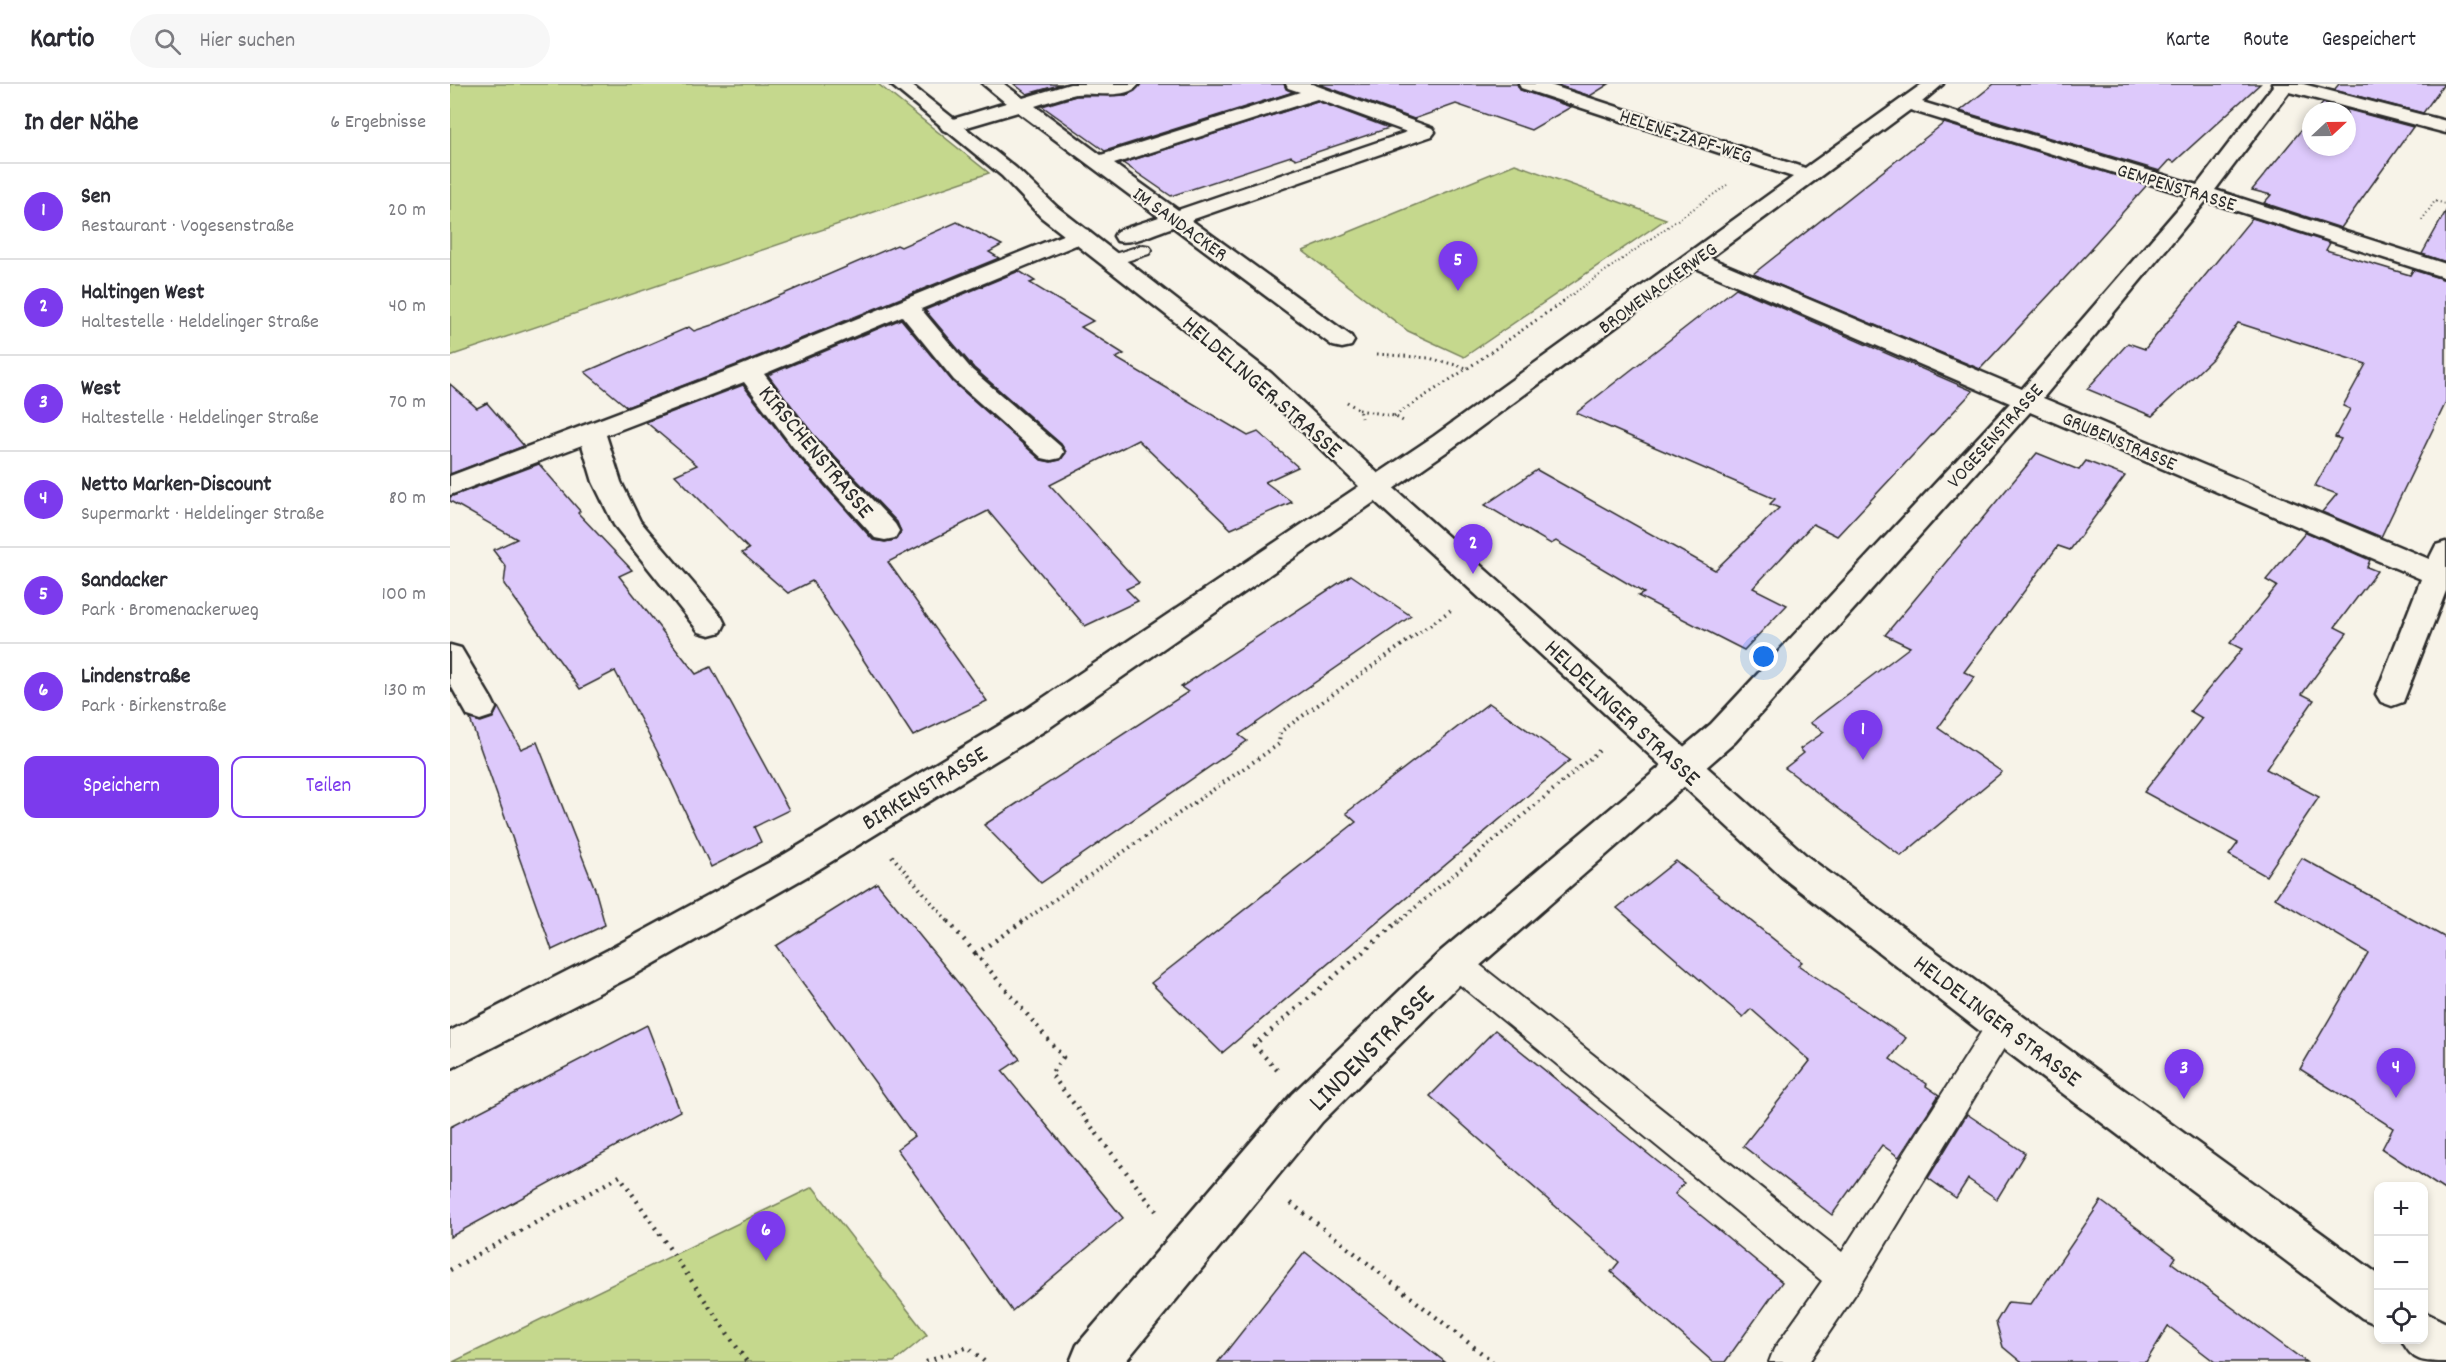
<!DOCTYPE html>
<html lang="de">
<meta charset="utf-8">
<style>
:root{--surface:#fff;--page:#f7f7f7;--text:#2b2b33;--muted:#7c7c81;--line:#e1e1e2;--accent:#7c3aed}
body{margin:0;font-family:Dekko,sans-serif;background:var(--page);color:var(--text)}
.controls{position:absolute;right:18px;bottom:18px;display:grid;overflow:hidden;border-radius:12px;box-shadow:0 3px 9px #0003}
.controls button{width:54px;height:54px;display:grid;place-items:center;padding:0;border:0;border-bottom:2px solid var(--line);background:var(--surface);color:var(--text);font:30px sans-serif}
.compass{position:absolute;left:1852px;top:18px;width:54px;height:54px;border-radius:50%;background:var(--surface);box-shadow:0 3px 9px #0003;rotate:68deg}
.you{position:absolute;left:1314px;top:573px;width:21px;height:21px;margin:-15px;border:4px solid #fff;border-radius:50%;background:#1a73e8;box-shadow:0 0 0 9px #1a73e833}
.badge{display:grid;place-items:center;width:39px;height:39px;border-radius:50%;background:var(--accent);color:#fff;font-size:20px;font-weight:700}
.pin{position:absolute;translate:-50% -50px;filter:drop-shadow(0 2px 3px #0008)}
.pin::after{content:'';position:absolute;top:32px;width:21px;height:18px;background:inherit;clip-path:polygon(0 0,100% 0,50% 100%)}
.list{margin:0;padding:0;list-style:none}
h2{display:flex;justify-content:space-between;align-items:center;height:78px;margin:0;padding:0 24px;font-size:26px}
h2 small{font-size:20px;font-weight:400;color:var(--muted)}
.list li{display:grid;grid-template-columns:39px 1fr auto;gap:18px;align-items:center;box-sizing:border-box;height:96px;padding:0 24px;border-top:2px solid var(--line)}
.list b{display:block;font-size:22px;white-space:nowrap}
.list p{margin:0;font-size:20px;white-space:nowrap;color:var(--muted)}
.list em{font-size:20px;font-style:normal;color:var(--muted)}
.actions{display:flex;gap:12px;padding:18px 24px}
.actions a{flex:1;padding:14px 0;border:2px solid var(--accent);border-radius:12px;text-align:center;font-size:21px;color:var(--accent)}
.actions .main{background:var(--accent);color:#fff}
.icon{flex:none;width:33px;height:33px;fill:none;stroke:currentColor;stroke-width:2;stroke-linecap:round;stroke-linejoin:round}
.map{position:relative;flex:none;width:1996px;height:1278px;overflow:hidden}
header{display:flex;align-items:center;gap:36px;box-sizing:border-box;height:84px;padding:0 30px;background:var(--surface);border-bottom:2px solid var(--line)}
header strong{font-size:28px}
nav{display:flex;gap:33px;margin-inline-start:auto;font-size:21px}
.search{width:420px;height:54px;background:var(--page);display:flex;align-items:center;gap:15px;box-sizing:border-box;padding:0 21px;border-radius:33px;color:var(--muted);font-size:22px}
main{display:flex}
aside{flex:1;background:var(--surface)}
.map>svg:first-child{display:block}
</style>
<header>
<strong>Kartio</strong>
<div class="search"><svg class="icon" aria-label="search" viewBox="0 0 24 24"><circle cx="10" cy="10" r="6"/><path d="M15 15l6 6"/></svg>Hier suchen</div>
<nav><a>Karte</a><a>Route</a><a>Gespeichert</a></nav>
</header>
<main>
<aside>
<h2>In der Nähe<small>6 Ergebnisse</small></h2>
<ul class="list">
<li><span class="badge">1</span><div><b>Sen</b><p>Restaurant · Vogesenstraße</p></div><em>20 m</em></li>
<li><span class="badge">2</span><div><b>Haltingen West</b><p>Haltestelle · Heldelinger Straße</p></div><em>40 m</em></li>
<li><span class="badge">3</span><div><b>West</b><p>Haltestelle · Heldelinger Straße</p></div><em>70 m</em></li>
<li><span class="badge">4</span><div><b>Netto Marken-Discount</b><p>Supermarkt · Heldelinger Straße</p></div><em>80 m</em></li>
<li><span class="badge">5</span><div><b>Sandacker</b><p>Park · Bromenackerweg</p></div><em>100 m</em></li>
<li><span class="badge">6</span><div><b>Lindenstraße</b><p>Park · Birkenstraße</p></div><em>130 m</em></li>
</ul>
<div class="actions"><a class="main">Speichern</a><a>Teilen</a></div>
</aside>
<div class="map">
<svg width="1996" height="1278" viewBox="0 0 1996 1278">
<rect width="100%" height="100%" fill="#f7f3e8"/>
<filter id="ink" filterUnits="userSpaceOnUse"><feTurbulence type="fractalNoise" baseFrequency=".0167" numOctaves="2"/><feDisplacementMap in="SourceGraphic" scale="12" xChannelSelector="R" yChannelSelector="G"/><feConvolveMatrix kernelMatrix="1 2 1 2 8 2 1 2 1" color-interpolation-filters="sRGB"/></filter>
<g filter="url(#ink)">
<g fill="#c5d88d" stroke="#78825c" stroke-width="1.5">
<polygon points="0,0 428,0 539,89 0,272"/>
<polygon points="1065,80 1216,135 1014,273 958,247 853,167"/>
<polygon points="363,1103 477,1251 444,1278 3,1278"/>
</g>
<g fill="#ddc9fb" stroke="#2b2b2b" stroke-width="1.5">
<polygon points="564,0 612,0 577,10"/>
<polygon points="691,0 834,0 836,5 843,8 655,67 592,22 626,12 677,11 685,7"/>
<polygon points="869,0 1067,0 1070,6 1121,23 1081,46 1006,20 964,35"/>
<polygon points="1104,0 1159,0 1140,12"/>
<polygon points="1544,0 1810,0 1724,78 1720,76 1710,87 1510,27"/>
<polygon points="1889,0 1994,0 1973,29 1884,6"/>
<polygon points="867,17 939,44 846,75 841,72 721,112 673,79"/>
<polygon points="1873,19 1963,43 1891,144 1814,119 1821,111 1802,106 1861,34 1861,63 1897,63 1897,27 1867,27"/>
<polygon points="1494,39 1697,101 1640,165 1642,165 1530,285 1303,190"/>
<polygon points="1996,127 1996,178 1972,170"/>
<polygon points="1802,134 1880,159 1876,166 1960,191 1963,186 1996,196 1996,318 1931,453 1872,428 1887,410 1865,402 1891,355 1885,353 1900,325 1893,322 1916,280 1788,239 1762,275 1702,332 1637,305 1678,259 1695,265"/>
<polygon points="507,138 552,161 539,168 549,174 289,280 177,323 135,288 239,243 244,247 262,241 447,161 451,163"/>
<polygon points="569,187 585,197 580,199 643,237 631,243 674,270 666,274 798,352 808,348 848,383 815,398 842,418 781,445 688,356 600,401 689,499 676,505 688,517 635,542 538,427 438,478 537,617 463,652 362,497 338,509 292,469 299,465 225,391 247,381 196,338 293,301 341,364 423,456 435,458 445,456 451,448 447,438 363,350 318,291 451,235 503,298 591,376 601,378 610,376 616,369 611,360 524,284 475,226"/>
<polygon points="1286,204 1523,307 1387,452 1363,440 1303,504 1337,521 1294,566 1188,512 1194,509 1106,457 1101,460 1035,421 1087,386 1265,486 1329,424 1320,420 1325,415 1126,329"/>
<polygon points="0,300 27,324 37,319 74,362 0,390"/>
<polygon points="1587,369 1629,386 1636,377 1675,392 1620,466 1608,462 1514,588 1525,593 1488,644 1552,688 1451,772 1335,684 1354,669 1350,665 1374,648 1360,639 1460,563 1435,551"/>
<polygon points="89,380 130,427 128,429 182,486 169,492 246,590 261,583 339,726 304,743 311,758 261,783 207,667 165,587 130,605 54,500 56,483 43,466 67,455 0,417 0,413"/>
<polygon points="1856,448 1920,476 1917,483 1927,487 1885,543 1897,549 1852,610 1864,616 1816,685 1869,713 1816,792 1779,771 1788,759 1694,708 1752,634 1740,627 1792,565 1780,559 1827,502 1816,496"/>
<polygon points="901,491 961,532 789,651 797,657 591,799 534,741 738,608 731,603"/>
<polygon points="1039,619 1120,676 772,969 701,899 906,738 896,729"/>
<polygon points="48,623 71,665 87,658 145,805 155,841 102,866 20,635 31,638 43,634"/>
<polygon points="1852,774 1996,854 1996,1107 1932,1065 1943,1044 1850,985 1918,869 1825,814"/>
<polygon points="1226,777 1352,878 1348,881 1456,954 1440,975 1477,1000 1476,1002 1489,1011 1449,1073 1432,1061 1382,1131 1293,1062 1360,977 1301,925 1293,933 1167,824"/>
<polygon points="427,799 570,975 552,987 673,1134 562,1227 447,1065 464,1052 326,862"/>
<polygon points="197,941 230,1027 0,1153 0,1043"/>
<polygon points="1045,946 1234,1099 1225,1110 1332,1198 1275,1278 1263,1278 1161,1188 1169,1178 980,1012"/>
<polygon points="1517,1030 1575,1069 1547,1115 1518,1095 1506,1114 1478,1094"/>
<polygon points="1651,1117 1726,1173 1722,1179 1856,1278 1765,1278 1718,1242 1696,1278 1571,1278 1553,1263 1546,1238 1558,1218 1581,1220"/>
<polygon points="855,1168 906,1208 995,1278 768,1278"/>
</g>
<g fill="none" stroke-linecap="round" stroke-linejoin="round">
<defs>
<g id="service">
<polygon points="693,161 699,162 702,166 699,170 664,181 658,180 655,176 658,172"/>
<polygon points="1005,866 1016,870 1392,1168 1542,931 1553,927 1564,931 1568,941 1408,1206 1359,1278 1319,1278 1324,1265 1372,1197 994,888 990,879 994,870"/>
</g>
<g id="minor">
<path d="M 533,0 L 554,0 L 573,14 L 620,0 L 689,0 C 677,17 643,7 626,10 C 612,13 598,18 585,22 L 651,71 L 850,8 L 838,4 L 836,0 L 862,0 L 982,44 L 985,48 L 982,52 L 741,136 L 901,252 L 904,257 L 901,262 L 892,264 L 883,262 L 723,143 C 706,148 684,161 667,157 L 664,152 L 667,147 L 709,133 L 568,28 L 500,48 L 493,46 L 490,42 L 493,38 L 556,19 ZM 867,15 L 957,48 L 728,126 L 664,80 Z"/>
<path d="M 1069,0 L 1097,0 L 1355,84 L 1472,0 L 1493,0 L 1472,18 L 1747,101 L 1823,2 L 1822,0 L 1853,0 L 1996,37 L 1996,49 L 1839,8 L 1765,106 L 1996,180 L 1996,194 L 1756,117 L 1593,314 L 1979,475 L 1986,461 L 1996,458 L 1996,507 L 1953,618 L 1942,622 L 1931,618 L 1926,610 L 1971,495 L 1580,328 L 1285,658 L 1019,891 L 872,1038 L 675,1278 L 620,1278 L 627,1261 L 842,1010 L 991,867 L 1261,640 L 1560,319 L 1246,184 L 1002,364 L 599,644 L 361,790 L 186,890 L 0,985 L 0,947 L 158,866 L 335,770 L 575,626 L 984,352 L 1343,93 L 1071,4 ZM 1460,26 L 1739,112 L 1572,305 L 1260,174 Z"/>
<polygon points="630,144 638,146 641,151 638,156 471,225 522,286 610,362 614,368 610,374 601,376 592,374 504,296 452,232 314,290 361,351 445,440 449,447 445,454 435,456 425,454 343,363 294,298 156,351 171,398 190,437 271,532 275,540 271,548 260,551 249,548 164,441 143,398 132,361 0,411 0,392 290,282"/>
<polygon points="0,561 11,564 42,616 46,624 42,632 30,636 18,632 0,600"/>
</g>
<g id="tertiary">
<polygon points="440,0 460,0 566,84 607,123 821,289 938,399 1358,773 1567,928 1928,1190 1928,1241 1912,1234 1539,954 1332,793 918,411 803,299 591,133 552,92"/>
<path d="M 1974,1228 L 1996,1239 L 1996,1278 C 1973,1278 1962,1278 1952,1256 L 1974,1256 Z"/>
</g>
</defs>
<use href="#service" stroke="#2b2b2b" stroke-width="4"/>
<use href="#minor" stroke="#2b2b2b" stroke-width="5"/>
<use href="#tertiary" stroke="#2b2b2b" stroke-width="5"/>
<g stroke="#2b2b2b" stroke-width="2" stroke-dasharray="1 3" stroke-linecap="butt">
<polyline points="1972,136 1985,117 1996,120"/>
<polyline points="1113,217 1277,101"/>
</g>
<g stroke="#2b2b2b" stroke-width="3" stroke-dasharray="1.5 4" stroke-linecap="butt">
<polyline points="927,270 979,274 1017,284"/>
<polyline points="897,318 909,326 911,334"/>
<polyline points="909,326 944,332 955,338"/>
<polyline points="944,332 1018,284 1115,216"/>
</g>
<g stroke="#2b2b2b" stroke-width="4" stroke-dasharray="1.5 4.5" stroke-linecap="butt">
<polyline points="442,772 499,839"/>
<polyline points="571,839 829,660 830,648 1001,526"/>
<polyline points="947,839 1151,665"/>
</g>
<g stroke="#2b2b2b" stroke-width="4.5" stroke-dasharray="2 6" stroke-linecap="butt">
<polyline points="498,837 526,870"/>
<polyline points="573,837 526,870 613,973 601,990 706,1127"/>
<polyline points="827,986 804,961 949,837"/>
<polyline points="841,1119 1043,1278"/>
<polyline points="0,1186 170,1092 297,1278"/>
<polyline points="476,1278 518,1263 535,1278"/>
</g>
<use href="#service" fill="#f7f3e8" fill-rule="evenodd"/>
<use href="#minor" fill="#f7f3e8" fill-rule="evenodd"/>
<use href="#tertiary" fill="#f7f3e8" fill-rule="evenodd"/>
</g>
</g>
<g text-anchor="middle" stroke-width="4.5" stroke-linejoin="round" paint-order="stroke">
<g font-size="20" fill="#2b2b2b" stroke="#f7f3e8">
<text transform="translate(1236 51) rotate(18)" y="7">HELENE-ZAPF-WEG</text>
<text transform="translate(1727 102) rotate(17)" y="7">GEMPENSTRASSE</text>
<text transform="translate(731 139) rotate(36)" y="7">IM SANDACKER</text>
<text transform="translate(1207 203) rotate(-36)" y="7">BROMENACKERWEG</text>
<text transform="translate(1544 351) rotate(-48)" y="7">VOGESENSTRASSE</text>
<text transform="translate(1670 356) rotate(23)" y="7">GRUBENSTRASSE</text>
</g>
<g font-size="24" fill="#2b2b2b" stroke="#f7f3e8">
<text transform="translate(813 302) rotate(41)" y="8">HELDELINGER STRASSE</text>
<text transform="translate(367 367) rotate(50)" y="8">KIRSCHENSTRASSE</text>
<text transform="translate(1173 628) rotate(43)" y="8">HELDELINGER STRASSE</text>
<text transform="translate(474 703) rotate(-31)" y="8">BIRKENSTRASSE</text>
<text transform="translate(1548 936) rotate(37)" y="8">HELDELINGER STRASSE</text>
</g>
<g font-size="28" fill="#2b2b2b" stroke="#f7f3e8">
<text transform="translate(920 963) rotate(-45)" y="10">LINDENSTRASSE</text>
</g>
</g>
</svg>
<div class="controls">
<button>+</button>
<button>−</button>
<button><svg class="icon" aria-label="locate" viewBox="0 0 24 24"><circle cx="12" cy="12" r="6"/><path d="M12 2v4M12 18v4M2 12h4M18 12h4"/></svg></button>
</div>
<svg class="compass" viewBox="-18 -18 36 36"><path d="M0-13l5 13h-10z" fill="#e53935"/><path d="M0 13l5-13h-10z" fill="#7c7c81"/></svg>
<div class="you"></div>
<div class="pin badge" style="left:1413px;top:676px">1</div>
<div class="pin badge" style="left:1023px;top:490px">2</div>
<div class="pin badge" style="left:1734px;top:1015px">3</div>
<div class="pin badge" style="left:1946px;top:1014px">4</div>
<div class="pin badge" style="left:1008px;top:207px">5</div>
<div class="pin badge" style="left:316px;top:1177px">6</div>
</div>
</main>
